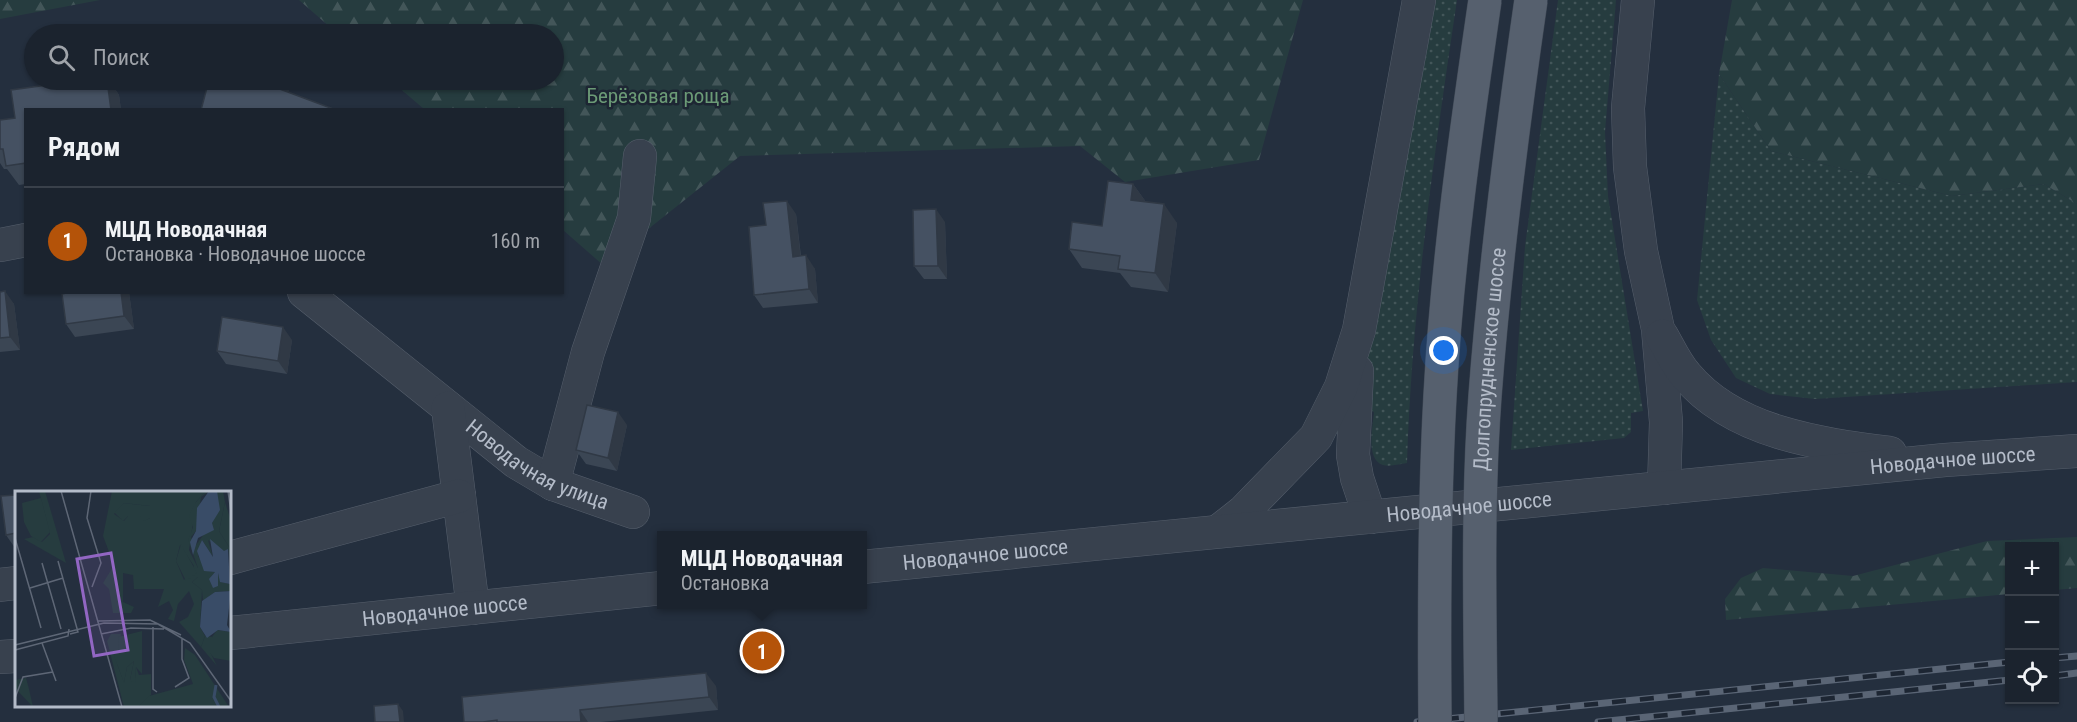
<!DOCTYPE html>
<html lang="ru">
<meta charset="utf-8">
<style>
:root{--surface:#1b232e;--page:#282f3a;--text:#f1f3f6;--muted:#a0a4aa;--line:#39404a;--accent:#b45309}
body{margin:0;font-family:"Roboto Condensed",sans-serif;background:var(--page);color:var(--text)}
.controls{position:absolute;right:18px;bottom:18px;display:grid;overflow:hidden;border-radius:0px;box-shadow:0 2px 4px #0004}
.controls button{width:54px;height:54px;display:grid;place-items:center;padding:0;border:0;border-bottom:2px solid var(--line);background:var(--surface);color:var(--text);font:30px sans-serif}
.you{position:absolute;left:1444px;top:351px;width:21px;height:21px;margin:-15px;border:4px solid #fff;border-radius:50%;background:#1a73e8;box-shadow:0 0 0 9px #1a73e833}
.badge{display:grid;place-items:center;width:39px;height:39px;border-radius:50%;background:var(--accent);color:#fff;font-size:20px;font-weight:700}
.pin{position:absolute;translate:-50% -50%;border:3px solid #fff;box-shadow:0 2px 6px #0006}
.popup{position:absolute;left:657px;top:531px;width:210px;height:78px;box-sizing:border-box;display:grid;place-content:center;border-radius:0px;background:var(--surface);filter:drop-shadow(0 2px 4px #0005);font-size:20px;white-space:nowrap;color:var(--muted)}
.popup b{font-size:22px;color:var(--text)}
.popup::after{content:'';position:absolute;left:50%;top:100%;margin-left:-12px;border:12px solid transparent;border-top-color:var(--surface)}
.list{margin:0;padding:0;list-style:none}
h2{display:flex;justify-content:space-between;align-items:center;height:78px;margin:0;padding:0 24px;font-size:26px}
h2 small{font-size:20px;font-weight:400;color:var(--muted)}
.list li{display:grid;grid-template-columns:39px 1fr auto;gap:18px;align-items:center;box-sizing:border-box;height:108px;padding:0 24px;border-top:2px solid var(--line)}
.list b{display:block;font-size:22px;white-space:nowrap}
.list p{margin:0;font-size:20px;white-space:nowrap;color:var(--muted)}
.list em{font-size:20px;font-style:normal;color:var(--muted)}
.icon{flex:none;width:33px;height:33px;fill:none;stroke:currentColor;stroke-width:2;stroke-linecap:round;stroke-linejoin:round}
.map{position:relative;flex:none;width:2077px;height:722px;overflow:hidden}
.search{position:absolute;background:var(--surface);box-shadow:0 2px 4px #0004;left:24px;top:24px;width:540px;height:66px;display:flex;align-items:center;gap:15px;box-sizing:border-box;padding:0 21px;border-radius:33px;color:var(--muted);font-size:22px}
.panel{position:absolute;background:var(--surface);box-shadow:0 2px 4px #0004;left:24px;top:108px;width:540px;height:186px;border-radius:0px}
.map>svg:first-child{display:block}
</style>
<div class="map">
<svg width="2077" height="722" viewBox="0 0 2077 722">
<defs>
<pattern id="grass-dots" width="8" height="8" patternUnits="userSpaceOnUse" patternTransform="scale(1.5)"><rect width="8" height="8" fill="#263c3f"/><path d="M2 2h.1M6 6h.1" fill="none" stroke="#435659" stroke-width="1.8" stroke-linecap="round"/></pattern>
<pattern id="forest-firs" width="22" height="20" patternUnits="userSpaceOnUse" patternTransform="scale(1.5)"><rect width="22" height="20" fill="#263c3f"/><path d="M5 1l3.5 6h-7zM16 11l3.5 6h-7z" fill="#435659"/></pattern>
</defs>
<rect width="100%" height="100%" fill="#242f3e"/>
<g fill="url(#grass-dots)">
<path d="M 1433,0 L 1457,0 C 1434,154 1412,308 1407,463 C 1400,464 1390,467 1383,465 C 1365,459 1373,426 1374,412 L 1360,406 L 1374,311 Z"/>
<polygon points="1558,0 1616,0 1605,132 1608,196 1643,411 1631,413 1631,432 1624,438 1511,450 1525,246"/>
<polygon points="1719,74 1771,151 1952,196 2044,184 2077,204 2077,382 1815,399 1770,394 1736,378 1711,340 1697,300"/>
</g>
<g fill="url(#forest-firs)">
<polygon points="0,0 100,0 0,19"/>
<polygon points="299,0 1303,0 1259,160 1125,182 1080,146 740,156 603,265 563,230 562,110 424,109 390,80 554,80 554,34 338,34"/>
<polygon points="1732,0 2077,0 2077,204 2044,184 1952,196 1771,151 1719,74"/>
<polygon points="2077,537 2077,588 2055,590 2054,546 2010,546 2009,594 1726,620 1725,599 1741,578 1763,568 1853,576 1987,541"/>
</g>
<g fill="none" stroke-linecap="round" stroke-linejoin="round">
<defs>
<g id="minor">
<polyline points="1638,0 1628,108 1630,167 1641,251 1658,329 1666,422 1664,488"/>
<polyline points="0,245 26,240"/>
<path id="s1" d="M 304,292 L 516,462 L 553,484 L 633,512"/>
<path d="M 1662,336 C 1669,348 1676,364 1686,375 C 1734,433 1820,444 1890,453"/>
<polyline points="1357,371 1353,455 1357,478 1370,517"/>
<polyline points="448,408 473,608"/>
<polyline points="553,484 588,352 634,218 640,156"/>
<polyline points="1220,530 1243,512 1316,437 1341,387 1359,330 1419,0"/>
<polyline points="230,558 459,496"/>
<path id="s2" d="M 862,567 L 1945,460 L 2077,451"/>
<polyline points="0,585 16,583"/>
<path id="s3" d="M 230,633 L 662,588"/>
<polyline points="0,657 16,656"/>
</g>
</defs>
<use href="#minor" stroke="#565f6c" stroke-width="34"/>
<use href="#minor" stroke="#38414e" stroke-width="33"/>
<defs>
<g id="rail">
<polyline points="2054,658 2077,656"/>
<polyline points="2054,676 2077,673"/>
<polyline points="1417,722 2010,662"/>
<polyline points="1598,722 2010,680"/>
</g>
</defs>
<use href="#rail" stroke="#5a6575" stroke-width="7"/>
<use href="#rail" stroke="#1d2633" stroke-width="4.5" stroke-dasharray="14" stroke-linecap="butt"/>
<defs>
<g id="major-bridge">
<path d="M 1435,722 C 1434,613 1434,504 1440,396 C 1447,263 1466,131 1485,0"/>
<path id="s4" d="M 1481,722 C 1480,614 1477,504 1485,396 C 1495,263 1512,132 1531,0"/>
</g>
</defs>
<use href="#major-bridge" stroke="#414a57" stroke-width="34" stroke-linecap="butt"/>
<use href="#major-bridge" stroke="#56606e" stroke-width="33"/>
</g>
<g fill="#3b4654">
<polygon points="84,80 109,80 119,95 121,110 26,110 26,184 19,185 7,169 4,169 0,163 0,120 15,118 11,90"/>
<polygon points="1133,184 1146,202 1177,223 1168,292 1131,287 1120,273 1082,268 1069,249 1102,226"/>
<polygon points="796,214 801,256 815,269 818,303 763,308 754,295 766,225"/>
<polygon points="945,222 947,279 924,279 914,266"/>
<polygon points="0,292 14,304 20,350 0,352"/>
<polygon points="70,292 129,292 134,329 75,337 66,324"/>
<polygon points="292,340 287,374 226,364 217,351"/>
<polygon points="627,425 617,471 586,464 576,450"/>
<polygon points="16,495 16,548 15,548 6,535"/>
<polygon points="716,686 718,710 601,722 464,722"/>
</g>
<g fill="#303945">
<polygon points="107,80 109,80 119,95 121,110 111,110"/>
<polygon points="279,80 289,80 291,83 286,102 277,88"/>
<polygon points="1133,184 1146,202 1131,200"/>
<polygon points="787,201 796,214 802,270 793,257"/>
<polygon points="1164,204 1177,223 1168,292 1155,273"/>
<polygon points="936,209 945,222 947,279 938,266"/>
<polygon points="806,255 815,269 818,303 809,289"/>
<polygon points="5,291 14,304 20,350 10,337"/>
<polygon points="121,292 129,292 134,329 124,316"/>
<polygon points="283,327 292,340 287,374 278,361"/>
<polygon points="618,412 627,425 617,471 608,458"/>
<polygon points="706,673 716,686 718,710 709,697"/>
<polygon points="398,704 403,711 404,722 400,722"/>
<polygon points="580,710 588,722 581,722"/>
</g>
<g fill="#455162" stroke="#303945" stroke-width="1.5">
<polygon points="84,80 107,80 111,110 26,110 26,163 6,166 3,149 0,149 0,120 15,118 11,90"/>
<polygon points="209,80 279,80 277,88 336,110 201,110"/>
<polygon points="1108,181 1133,184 1131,200 1164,204 1155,273 1118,269 1120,256 1069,249 1072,222 1102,226"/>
<polygon points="787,201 793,257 806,255 809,289 754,295 749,227 766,225 763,203"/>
<polygon points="936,209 938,266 914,266 913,210"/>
<polygon points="5,291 10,337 0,338 0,292"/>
<polygon points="70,292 121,292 124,316 66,324 62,294"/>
<polygon points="222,317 283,327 278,361 217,351"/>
<polygon points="587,405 618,412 608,458 576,450"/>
<polygon points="16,495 16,533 6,535 1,496"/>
<polygon points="706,673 709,697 580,710 581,722 497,722 497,720 483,722 464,722 462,697"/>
<polygon points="398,704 400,722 375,722 374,706"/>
</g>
<g text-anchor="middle" stroke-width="5" stroke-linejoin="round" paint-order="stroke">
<g font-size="21" fill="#6b9a76" stroke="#1d2633">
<text x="658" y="103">Берёзовая роща</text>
</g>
<g font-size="21" fill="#b4bcc9" stroke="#1d2633">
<text dy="7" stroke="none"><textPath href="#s4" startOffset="363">Долгопрудненское шоссе</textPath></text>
<text dy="7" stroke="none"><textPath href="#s2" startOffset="1096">Новодачное шоссе</textPath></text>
<text dy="7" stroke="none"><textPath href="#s1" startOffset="292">Новодачная улица</textPath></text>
<text dy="7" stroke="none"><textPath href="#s2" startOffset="610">Новодачное шоссе</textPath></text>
<text dy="7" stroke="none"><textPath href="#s2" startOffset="124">Новодачное шоссе</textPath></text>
<text dy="7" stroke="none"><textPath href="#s3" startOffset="216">Новодачное шоссе</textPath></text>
</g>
</g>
<g transform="translate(15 491)">
<rect width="216" height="216" fill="#242f3e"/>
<path d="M 210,11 L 216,30 L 216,59 L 204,40 ZM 109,12 L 135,15 L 135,27 L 129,31 L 123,25 L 113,25 L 108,30 L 99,21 ZM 96,143 L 106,143 L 102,173 L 109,191 L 112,176 L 119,170 L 115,189 L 120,187 L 121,176 L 124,184 L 136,183 L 136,204 L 123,216 L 109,216 L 92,150 Z" fill="#263c3f"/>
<path d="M 24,0 L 30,0 L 51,72 L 9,48 L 18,46 L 27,51 L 35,43 ZM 97,0 L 191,0 L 181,11 L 174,59 L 183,77 L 183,86 L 177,91 L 187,99 L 185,136 L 190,145 L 186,156 L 164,131 L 173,126 L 179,113 L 174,100 L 163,113 L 159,130 L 153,128 L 158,119 L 154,110 L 143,116 L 149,98 L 119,98 L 118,84 L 108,82 L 108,111 L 119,116 L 116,122 L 98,122 L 94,98 L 88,92 L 99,74 L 88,45 ZM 109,12 L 135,15 L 135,27 L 129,30 L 125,25 L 113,25 L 109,30 L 99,23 ZM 165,54 L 179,75 L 169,89 L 161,70 ZM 127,140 L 127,183 L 121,176 L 120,192 L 115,189 L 119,170 L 112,176 L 109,192 L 99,165 L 104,159 L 103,146 ZM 11,187 L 14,198 L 18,216 L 1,198 L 0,189 Z" fill="#263c3f" fill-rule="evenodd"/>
<path d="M 191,0 L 194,0 L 186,6 L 181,40 L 176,46 L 181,54 L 197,32 L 201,0 L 208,0 L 210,11 L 204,40 L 216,59 L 216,71 L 213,58 L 209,61 L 193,49 L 198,66 L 187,49 L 183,65 L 193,80 L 200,81 L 196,86 L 201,93 L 203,82 L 206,91 L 215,93 L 216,87 L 216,100 L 200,101 L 188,110 L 187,99 L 177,91 L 183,86 L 183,77 L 173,49 L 178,36 L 174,24 L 181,11 ZM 166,53 L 182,82 L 171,90 L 161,70 ZM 190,145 L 198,146 L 195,161 L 202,175 L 186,156 Z" fill="#263c3f"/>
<path d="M 26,7 L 35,41 L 26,51 L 16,45 L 9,31 L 7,12 ZM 202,139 L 216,141 L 216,170 L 199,167 L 195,162 L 195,149 ZM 170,157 L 180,164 L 214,216 L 123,216 L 134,205 L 178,193 L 169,169 Z" fill="#263c3f"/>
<path d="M 194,0 L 202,0 L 205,19 L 197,32 L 199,39 L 183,47 L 178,64 L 175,51 L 181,40 L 182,17 ZM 195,48 L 209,60 L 213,58 L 215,93 L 205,91 L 203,82 L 203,95 L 198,97 L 194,88 L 200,81 L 189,80 L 182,60 L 187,49 L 198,66 ZM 216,100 L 212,134 L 216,141 L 203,139 L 192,147 L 185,136 L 187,110 L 200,101 Z" fill="#394c67"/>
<path fill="none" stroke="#394c67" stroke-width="3" d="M 201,194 L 199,206 L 204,216"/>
<path fill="none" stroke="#5e6776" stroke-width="1.5" d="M 46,0 L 107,216M 76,0 L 72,27 L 86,72 L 77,96M 213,0 L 216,21M 0,47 L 26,137M 43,70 L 63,141 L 55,143M 27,72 L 46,138M 15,97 L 48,87M 83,130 L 135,129 L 166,144M 138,136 L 138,198 L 142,201M 86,143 L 116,137 L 149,138M 27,152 L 41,190M 0,154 L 89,132 L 143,133 L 175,152 L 216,210M 0,159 L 53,145 L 54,138M 160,196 L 174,187 L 167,168 L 167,147M 0,207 L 8,186 L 38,181"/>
<path fill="#9266c3" fill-opacity="0.15" stroke="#9266c3" stroke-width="3" d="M 96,62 L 113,159 L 79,165 L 62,68 Z"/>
<rect width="216" height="216" fill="none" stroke="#b4bcc9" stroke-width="3"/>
</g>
</svg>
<div class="controls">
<button>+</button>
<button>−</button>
<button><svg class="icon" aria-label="locate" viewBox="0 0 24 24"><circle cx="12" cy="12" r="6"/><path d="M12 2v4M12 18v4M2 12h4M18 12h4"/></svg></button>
</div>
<div class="you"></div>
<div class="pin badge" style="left:762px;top:651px">1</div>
<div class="popup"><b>МЦД Новодачная</b>Остановка</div>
<div class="search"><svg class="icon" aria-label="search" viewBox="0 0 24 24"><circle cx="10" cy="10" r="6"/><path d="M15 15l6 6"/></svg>Поиск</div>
<section class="panel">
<h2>Рядом<small></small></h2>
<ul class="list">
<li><span class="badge">1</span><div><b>МЦД Новодачная</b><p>Остановка · Новодачное шоссе</p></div><em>160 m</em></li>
</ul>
</section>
</div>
